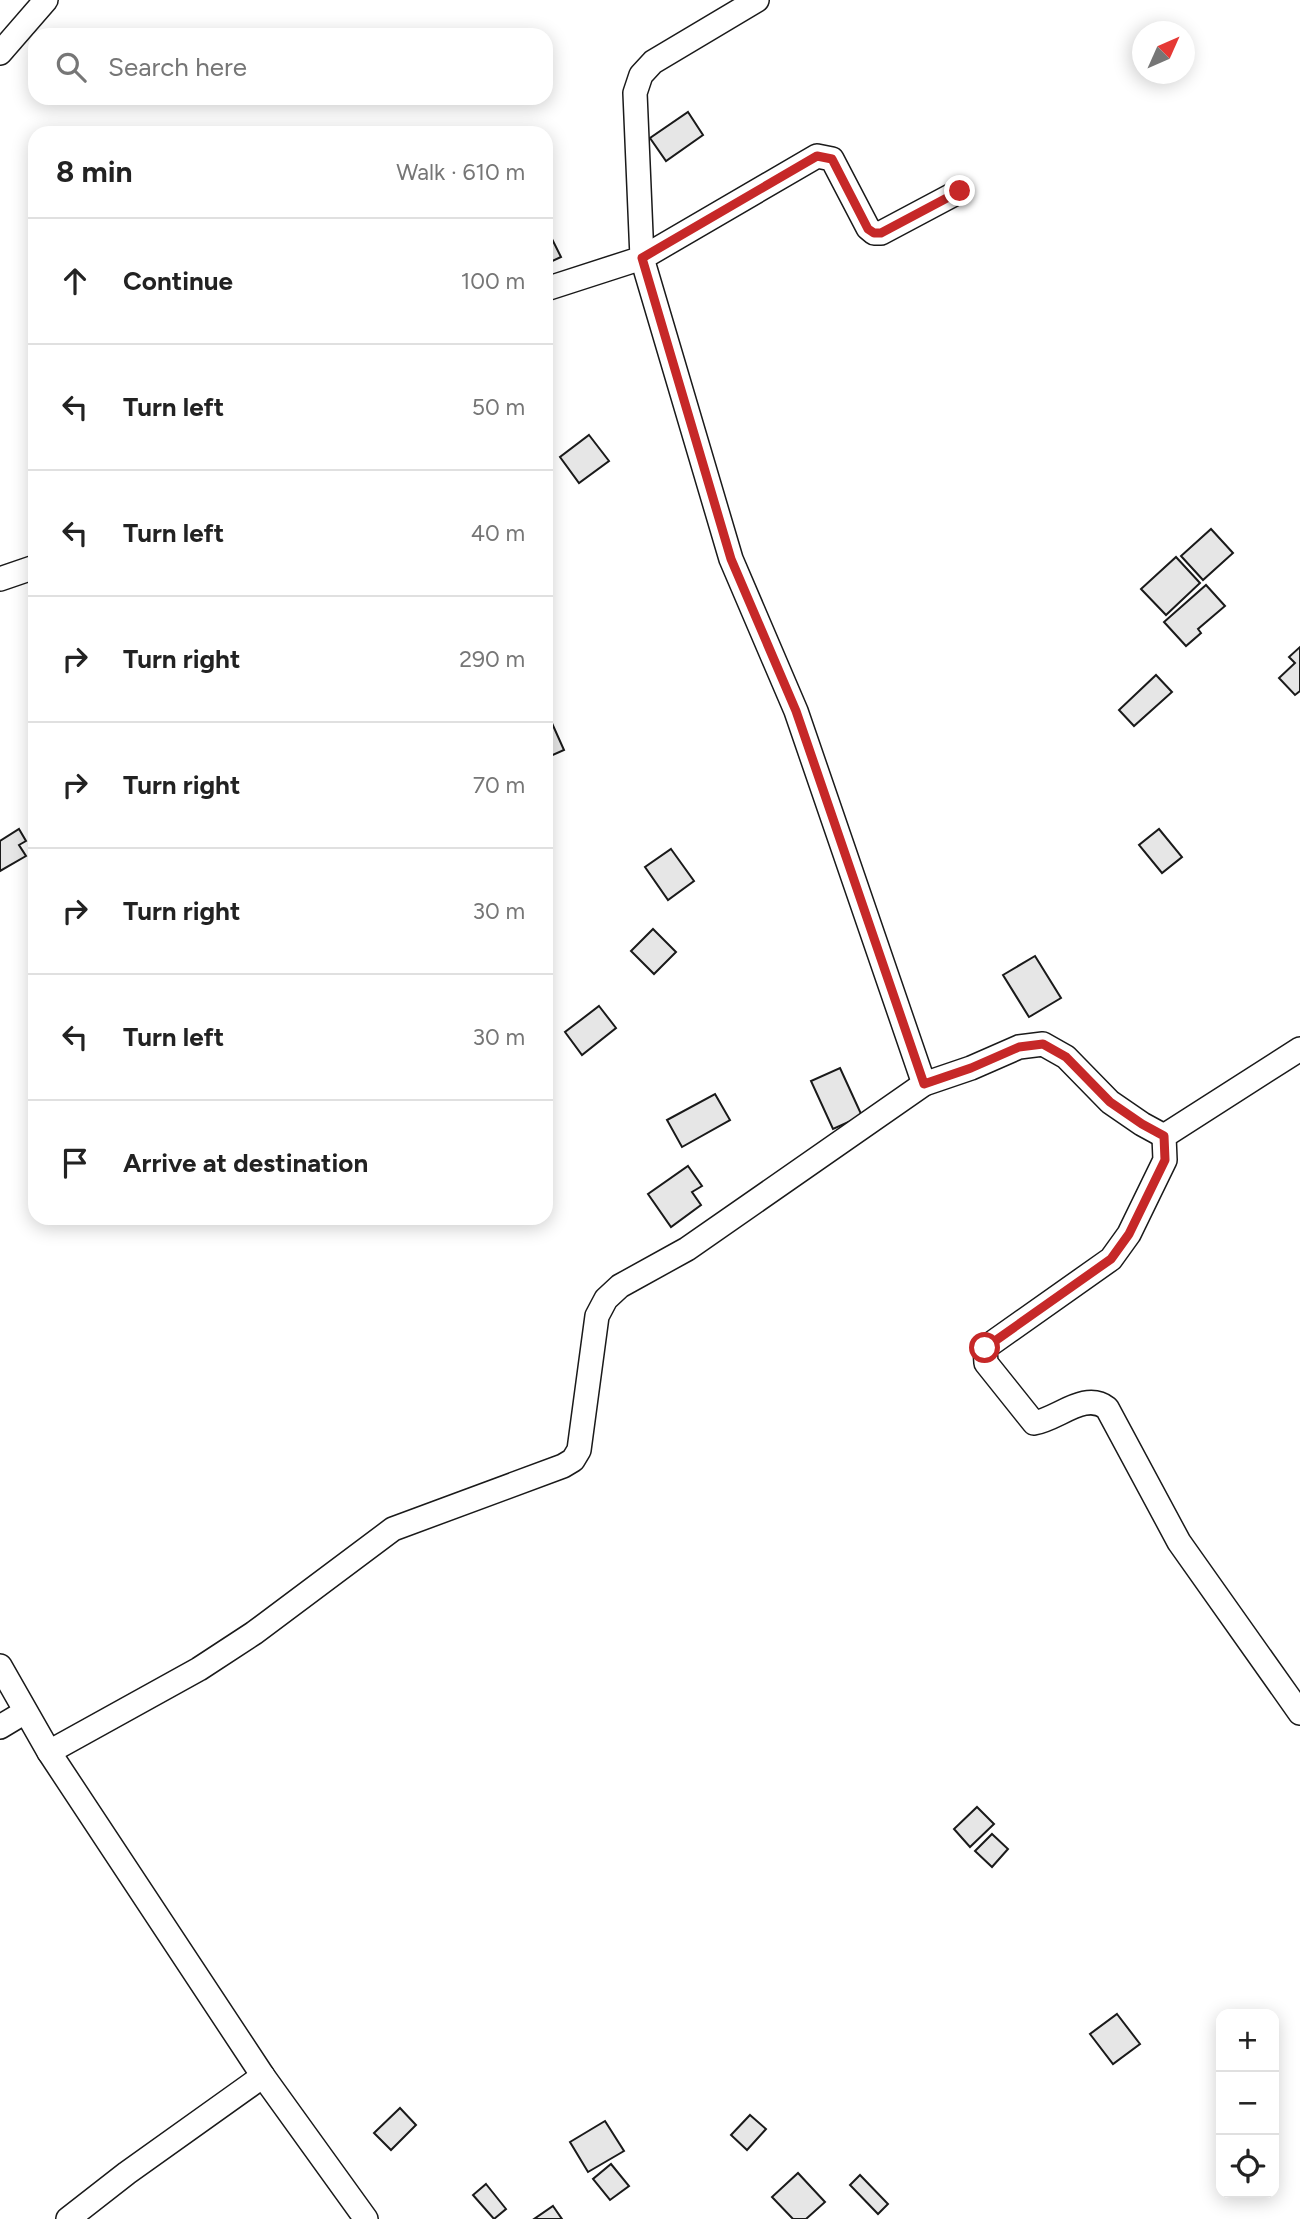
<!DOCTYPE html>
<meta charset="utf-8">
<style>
:root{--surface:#fff;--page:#f2f2f2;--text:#222;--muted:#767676;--line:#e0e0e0}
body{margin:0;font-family:Figtree,sans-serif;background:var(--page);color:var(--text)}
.controls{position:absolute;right:21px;bottom:21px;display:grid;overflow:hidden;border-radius:14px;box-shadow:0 4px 18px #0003}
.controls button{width:63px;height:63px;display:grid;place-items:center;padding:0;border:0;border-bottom:2px solid var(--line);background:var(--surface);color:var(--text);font:35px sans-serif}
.compass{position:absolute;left:1132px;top:21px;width:63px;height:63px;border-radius:50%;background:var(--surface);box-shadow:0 4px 18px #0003;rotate:45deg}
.stop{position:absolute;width:21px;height:21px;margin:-16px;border:5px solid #c62828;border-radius:50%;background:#fff}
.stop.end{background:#c62828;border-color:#fff;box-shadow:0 2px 7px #0008}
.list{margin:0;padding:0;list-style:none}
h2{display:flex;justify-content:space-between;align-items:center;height:91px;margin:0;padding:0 28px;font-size:30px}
h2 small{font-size:23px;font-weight:400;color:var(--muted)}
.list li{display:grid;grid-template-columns:46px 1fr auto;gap:21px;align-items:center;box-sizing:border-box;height:126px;padding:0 28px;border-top:2px solid var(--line)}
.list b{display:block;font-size:26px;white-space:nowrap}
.list em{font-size:23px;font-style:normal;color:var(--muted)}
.icon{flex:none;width:38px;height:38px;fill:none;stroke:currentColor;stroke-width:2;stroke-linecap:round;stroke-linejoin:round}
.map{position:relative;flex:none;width:1300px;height:2219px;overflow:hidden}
.search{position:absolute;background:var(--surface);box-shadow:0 4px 18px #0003;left:28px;top:28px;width:525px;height:77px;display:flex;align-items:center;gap:18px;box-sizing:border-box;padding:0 24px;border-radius:21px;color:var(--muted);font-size:26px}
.panel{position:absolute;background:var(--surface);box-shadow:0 4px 18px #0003;left:28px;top:126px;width:525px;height:1099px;border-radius:21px}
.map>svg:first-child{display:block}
</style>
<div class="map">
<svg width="1300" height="2219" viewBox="0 0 1300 2219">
<rect width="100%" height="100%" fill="#fff"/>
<g fill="#e6e6e6" stroke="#1a1a1a" stroke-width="2">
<polygon points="688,112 703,135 666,161 650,138"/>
<polygon points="546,227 561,257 546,264"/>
<polygon points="589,435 609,461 579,483 560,457"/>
<polygon points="1211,529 1233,553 1203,580 1181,556"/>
<polygon points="1176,557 1200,583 1166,615 1141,589"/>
<polygon points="1206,585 1225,606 1198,629 1201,633 1186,646 1164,622"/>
<polygon points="1300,647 1300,691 1295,695 1279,678 1295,663 1289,657"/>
<polygon points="1156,675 1172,692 1134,726 1119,710"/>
<polygon points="551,721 564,750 546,758 546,723"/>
<polygon points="19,829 26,841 19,845 26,856 0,871 0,841"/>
<polygon points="1159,829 1182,857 1162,873 1139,845"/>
<polygon points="671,849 694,881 668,900 645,867"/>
<polygon points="653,929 676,952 654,974 631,951"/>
<polygon points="1035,956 1061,998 1029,1017 1003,975"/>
<polygon points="599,1006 616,1028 582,1055 565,1032"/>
<polygon points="840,1068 862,1116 833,1129 811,1081"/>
<polygon points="715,1094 730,1120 682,1147 667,1120"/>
<polygon points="688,1166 702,1186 692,1192 701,1205 671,1227 648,1194"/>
<polygon points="977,1807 994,1824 970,1847 954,1829"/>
<polygon points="992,1834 1008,1849 992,1867 975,1851"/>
<polygon points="1117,2014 1140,2044 1113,2064 1090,2034"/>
<polygon points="400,2108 416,2125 391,2150 374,2133"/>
<polygon points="750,2115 766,2129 747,2150 731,2135"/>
<polygon points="605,2121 624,2151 588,2172 570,2142"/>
<polygon points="611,2164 629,2186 610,2200 593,2179"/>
<polygon points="798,2173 825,2202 806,2219 793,2219 772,2197"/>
<polygon points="860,2175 888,2204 878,2214 850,2185"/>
<polygon points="486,2184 506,2209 494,2219 473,2195"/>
<polygon points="553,2206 562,2219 534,2219"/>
</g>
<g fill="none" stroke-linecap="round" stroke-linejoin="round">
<defs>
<g id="minor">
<polyline points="0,53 46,0"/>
<polyline points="546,289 642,258 635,93 641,75 653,62 757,0"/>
<polyline points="0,579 35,567"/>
<path d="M 1300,1049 L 1164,1136 L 1165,1160 L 1129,1234 L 1111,1259 L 985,1348 L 986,1363 L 1034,1423 C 1058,1419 1085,1391 1107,1408 L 1179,1542 L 1300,1713"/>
<polyline points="924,1084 796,711 731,559 642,258 817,156 832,159 868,228 874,233 881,233 960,191"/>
<polyline points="0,1666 49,1752 263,2076 366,2219"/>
<polyline points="0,1727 25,1712"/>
<polyline points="49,1752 199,1669 254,1633 393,1529 563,1466 573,1460 579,1450 597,1316 606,1299 620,1286 687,1249 924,1084 971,1068 1019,1047 1043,1044 1066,1057 1110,1102 1142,1124 1164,1136"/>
<polyline points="68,2219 127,2173 263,2076"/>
</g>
</defs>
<use href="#minor" stroke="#1a1a1a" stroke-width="26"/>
<use href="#minor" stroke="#fff" stroke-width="23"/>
</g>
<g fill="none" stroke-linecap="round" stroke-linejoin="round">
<polyline stroke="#c62828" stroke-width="9" points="960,191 881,233 874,233 868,229 832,159 817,156 642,258 731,559 796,711 924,1084 971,1068 1019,1047 1043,1044 1066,1057 1110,1102 1142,1124 1164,1136 1165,1160 1129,1234 1111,1259 985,1348"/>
</g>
</svg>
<div class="controls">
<button>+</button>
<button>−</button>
<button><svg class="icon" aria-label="locate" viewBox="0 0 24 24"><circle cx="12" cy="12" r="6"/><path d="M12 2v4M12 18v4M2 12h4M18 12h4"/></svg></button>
</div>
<svg class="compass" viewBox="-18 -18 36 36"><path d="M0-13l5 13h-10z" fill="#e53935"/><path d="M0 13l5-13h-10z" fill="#767676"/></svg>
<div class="stop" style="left:985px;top:1348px"></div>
<div class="stop end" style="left:960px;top:191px"></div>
<div class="search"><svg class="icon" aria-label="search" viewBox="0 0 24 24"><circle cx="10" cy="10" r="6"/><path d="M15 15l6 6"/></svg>Search here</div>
<section class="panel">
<h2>8 min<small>Walk · 610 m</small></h2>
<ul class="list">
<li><svg class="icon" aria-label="ahead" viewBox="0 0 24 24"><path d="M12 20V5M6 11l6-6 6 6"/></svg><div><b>Continue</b></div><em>100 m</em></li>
<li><svg class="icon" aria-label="left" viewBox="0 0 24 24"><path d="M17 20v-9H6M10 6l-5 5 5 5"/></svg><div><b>Turn left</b></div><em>50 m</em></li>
<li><svg class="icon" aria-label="left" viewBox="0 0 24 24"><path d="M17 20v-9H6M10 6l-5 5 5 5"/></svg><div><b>Turn left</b></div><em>40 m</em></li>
<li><svg class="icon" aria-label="right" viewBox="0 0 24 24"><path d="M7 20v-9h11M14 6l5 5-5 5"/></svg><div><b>Turn right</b></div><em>290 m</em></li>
<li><svg class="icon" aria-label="right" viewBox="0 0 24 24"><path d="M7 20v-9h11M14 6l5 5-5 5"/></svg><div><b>Turn right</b></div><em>70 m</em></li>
<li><svg class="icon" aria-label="right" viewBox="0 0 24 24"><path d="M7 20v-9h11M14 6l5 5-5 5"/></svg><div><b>Turn right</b></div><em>30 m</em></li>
<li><svg class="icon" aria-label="left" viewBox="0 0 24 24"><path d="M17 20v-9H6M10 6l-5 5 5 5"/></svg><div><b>Turn left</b></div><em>30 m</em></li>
<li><svg class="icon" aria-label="arrive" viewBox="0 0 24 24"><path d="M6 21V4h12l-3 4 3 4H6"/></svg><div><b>Arrive at destination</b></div></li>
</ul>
</section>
</div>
